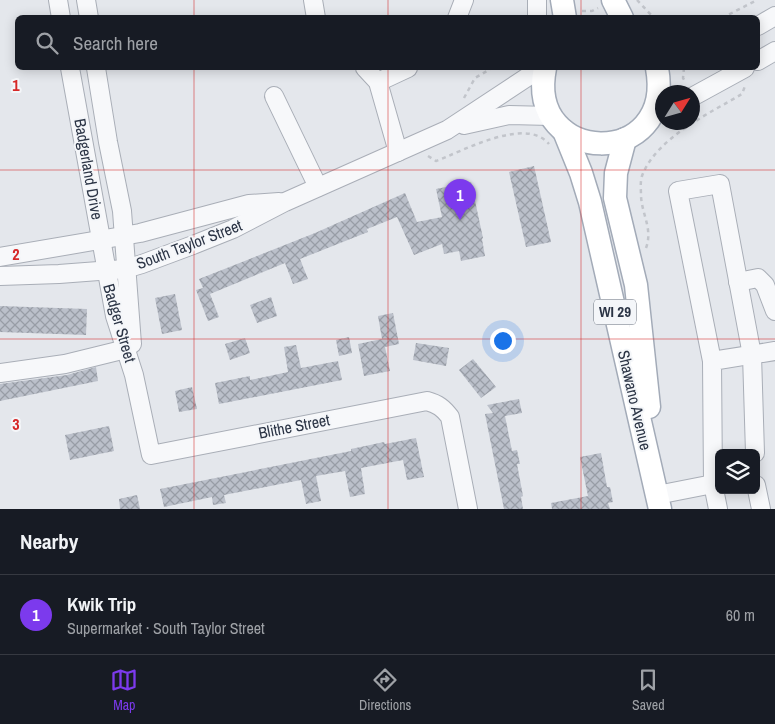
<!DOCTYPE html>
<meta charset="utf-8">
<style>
:root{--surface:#171b24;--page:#242831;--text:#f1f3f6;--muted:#9ea1a6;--line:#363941;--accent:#7c3aed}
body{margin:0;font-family:"Archivo Narrow",sans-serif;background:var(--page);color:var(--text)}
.controls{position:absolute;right:15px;bottom:15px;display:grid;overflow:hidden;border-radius:8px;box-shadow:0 2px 12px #0003}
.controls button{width:45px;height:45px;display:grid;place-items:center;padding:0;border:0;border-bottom:1px solid var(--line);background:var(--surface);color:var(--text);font:25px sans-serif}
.compass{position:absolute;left:655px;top:85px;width:45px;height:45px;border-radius:50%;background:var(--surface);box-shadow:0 2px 12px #0003;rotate:53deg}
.you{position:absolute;left:502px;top:340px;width:18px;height:18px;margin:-12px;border:4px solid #fff;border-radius:50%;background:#1a73e8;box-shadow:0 0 0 8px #1a73e833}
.badge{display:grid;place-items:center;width:32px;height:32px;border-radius:50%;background:var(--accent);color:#fff;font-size:16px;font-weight:700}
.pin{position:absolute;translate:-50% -41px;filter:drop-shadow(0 1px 2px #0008)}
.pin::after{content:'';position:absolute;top:26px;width:18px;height:15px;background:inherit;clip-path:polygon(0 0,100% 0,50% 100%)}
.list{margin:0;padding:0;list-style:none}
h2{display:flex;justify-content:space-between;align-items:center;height:65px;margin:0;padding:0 20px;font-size:21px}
h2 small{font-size:16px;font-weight:400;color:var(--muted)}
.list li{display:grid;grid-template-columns:32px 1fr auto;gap:15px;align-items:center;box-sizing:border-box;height:80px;padding:0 20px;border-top:1px solid var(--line)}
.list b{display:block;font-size:19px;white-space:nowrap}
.list p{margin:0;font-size:16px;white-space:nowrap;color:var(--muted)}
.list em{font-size:16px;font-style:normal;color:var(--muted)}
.icon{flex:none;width:28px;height:28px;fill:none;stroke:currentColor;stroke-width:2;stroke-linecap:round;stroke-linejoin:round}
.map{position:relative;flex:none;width:775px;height:509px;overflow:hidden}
.search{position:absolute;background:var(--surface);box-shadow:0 2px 12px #0003;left:15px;right:15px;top:15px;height:55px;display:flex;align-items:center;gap:12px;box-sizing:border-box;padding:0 18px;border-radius:8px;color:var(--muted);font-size:19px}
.sheet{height:145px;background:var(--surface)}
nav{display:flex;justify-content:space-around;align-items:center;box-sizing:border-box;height:70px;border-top:1px solid var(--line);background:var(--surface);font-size:14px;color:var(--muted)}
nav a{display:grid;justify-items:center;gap:2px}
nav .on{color:var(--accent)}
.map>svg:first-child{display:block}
</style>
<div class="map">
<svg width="775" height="509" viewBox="0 0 775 509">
<defs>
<pattern id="building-cross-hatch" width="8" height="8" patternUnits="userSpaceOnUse" patternTransform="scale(1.25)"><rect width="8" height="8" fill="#bbc0ca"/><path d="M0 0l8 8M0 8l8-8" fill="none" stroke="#989da6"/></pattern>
</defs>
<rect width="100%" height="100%" fill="#e4e7ec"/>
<g fill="url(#building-cross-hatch)">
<polygon points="534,166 551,242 526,247 509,172"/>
<polygon points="471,182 483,238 482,239 485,256 461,261 459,251 444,254 442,244 414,255 397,217 367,229 368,232 300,259 308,279 293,284 285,263 210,294 219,317 208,321 196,290 203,288 199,279 315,233 405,193 417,222 442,217 436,189"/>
<polygon points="175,294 182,330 162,334 155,298"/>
<polygon points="271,297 277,316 257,323 250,305"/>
<polygon points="0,306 87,309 86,335 0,332"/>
<polygon points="393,313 399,344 385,347 390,371 364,376 358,344 382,339 378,316"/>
<polygon points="349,337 352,353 339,356 336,340"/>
<polygon points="245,338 250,353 230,360 225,344"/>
<polygon points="416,343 449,348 446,366 413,360"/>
<polygon points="296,345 301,368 338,361 342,380 219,404 215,383 250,376 250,380 288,372 284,347"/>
<polygon points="473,359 496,387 481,398 459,370"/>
<polygon points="96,367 98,381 0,401 0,384 67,375"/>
<polygon points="192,387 197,409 179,412 175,391"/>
<polygon points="519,399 522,413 505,416 512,451 517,450 520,464 517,464 523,496 521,497 523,509 504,509 485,414 493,413 487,405"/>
<polygon points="109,426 114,451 70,460 65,435"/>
<polygon points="416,438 424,477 407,480 403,460 361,468 365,494 350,497 345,471 316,476 321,501 306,504 301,480 224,495 226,503 213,505 212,497 164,507 160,489 351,451 351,449 384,442 385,444"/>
<polygon points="601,453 607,487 610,487 613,502 608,503 610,509 552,509 551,503 588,496 580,457"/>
<polygon points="137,495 140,509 120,509 119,499"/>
</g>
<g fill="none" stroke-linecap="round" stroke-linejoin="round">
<defs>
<g id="minor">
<polyline points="58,0 61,18"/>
<polyline points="86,0 89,18"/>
<polyline points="313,0 316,18"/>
<polyline points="537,0 537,18"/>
<polyline points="457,18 464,0"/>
<polyline points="758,26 775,16"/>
<polyline points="758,61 775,51"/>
<path d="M 70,68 L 115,316 L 134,375 L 151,455 L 427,401 C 438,404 443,408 450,417 L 468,509"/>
<polyline points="96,68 108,142 122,211 132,344"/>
<polyline points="365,68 378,82 398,152"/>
<polyline points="378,82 408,68"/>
<polyline points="274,96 318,187"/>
<polyline points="692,97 745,68"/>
<polyline points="464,125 509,115 551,116"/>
<polyline points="0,257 140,233 249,204 279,202"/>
<polyline points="0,276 59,274 125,269 142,264 193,245 233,229 285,202 447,130 541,68"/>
<polyline points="738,282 758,278 765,285 775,311"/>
<polyline points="712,361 678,191 720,184 752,355 755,453"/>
<polyline points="0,373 65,364 126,349"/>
<polyline points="713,484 718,509"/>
<polyline points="756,485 761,509"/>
<polyline points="657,495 713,484 712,361 775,351"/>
</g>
<g id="major">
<polyline points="562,0 565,18"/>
<polyline points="613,0 622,18"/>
<path d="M 545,68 C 525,167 676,170 657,68"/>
<polyline points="564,131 581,173 590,202 660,509"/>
<polyline points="625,139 616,173 615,198 636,285 649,407"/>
</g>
</defs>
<use href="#minor" stroke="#a9aeb7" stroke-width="20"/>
<use href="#major" stroke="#a3abb8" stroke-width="25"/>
<g stroke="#c2c5cb" stroke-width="2.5" stroke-dasharray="4 4" stroke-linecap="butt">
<polyline points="637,0 654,18"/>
<polyline points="582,11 592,11 598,8"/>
<polyline points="722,18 757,0"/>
<polyline points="684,68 683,78 686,83"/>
<polyline points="464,98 475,78 492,68"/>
<path d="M 428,156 L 436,161 C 463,151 526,116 549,144"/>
<path d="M 646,248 C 653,229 642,215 641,196 C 641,190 640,182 642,176 C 656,138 710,113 742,94 L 745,86"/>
</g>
<use href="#minor" stroke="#f7f8fa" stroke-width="18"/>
<use href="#major" stroke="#fff" stroke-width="22"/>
</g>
<path fill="none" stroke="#d62828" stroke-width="1" stroke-opacity="0.55" d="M 194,0 L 194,18M 388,0 L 388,18M 581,0 L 581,18M 194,68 L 194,509M 388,68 L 388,509M 581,68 L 581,509M 0,170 L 775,170M 0,339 L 775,339"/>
<g text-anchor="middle" stroke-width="4" stroke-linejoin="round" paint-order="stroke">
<rect fill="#f4f6f9" stroke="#676e7b" stroke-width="1" x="594" y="299.5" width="42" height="25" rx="4"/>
<g font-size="15" font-weight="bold" fill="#2b3445">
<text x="615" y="317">WI 29</text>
</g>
<g font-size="16" fill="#2b3445" stroke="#f4f6f9">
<text transform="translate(89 169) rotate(80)" y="6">Badgerland Drive</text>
<text transform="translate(189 244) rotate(-21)" y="6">South Taylor Street</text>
<text transform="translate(120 323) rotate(74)" y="6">Badger Street</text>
<text transform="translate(635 400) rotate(77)" y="6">Shawano Avenue</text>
<text transform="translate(294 426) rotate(-11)" y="6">Blithe Street</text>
</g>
</g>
<g font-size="16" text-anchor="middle" font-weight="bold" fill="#d62828" stroke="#f4f6f9" stroke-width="4" stroke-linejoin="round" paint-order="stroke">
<text x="16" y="91">1</text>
<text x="16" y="260">2</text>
<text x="16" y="430">3</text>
</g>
</svg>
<div class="controls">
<button><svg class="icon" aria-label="layers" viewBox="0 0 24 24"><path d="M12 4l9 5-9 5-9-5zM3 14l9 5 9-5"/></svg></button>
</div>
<svg class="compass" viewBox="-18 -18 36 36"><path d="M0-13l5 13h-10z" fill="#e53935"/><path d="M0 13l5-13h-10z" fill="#9ea1a6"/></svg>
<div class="you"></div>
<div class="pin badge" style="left:460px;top:220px">1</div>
<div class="search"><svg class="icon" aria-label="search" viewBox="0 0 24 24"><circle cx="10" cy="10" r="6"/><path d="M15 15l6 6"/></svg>Search here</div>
</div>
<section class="sheet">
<h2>Nearby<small></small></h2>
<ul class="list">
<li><span class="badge">1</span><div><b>Kwik Trip</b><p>Supermarket · South Taylor Street</p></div><em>60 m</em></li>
</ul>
</section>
<nav>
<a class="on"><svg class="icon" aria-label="map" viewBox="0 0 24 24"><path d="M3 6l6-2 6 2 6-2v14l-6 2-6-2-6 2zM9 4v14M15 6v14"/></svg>Map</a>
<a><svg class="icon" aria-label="directions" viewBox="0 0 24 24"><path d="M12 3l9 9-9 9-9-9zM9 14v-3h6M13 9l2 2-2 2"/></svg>Directions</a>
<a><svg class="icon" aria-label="saved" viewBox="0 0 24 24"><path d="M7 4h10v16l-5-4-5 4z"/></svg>Saved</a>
</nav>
